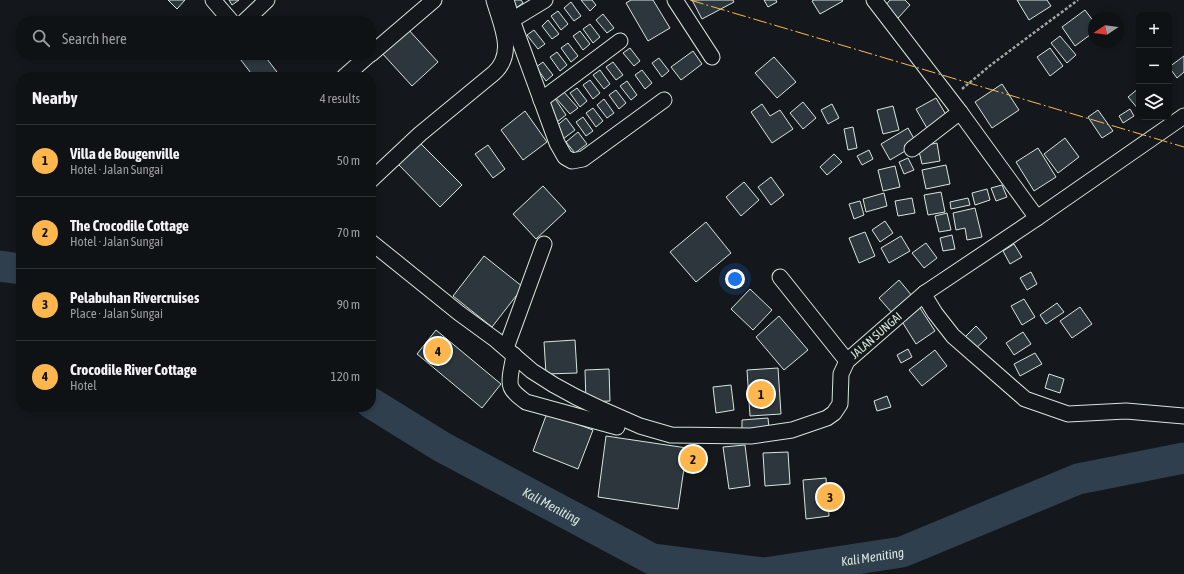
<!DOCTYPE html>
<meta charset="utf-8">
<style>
:root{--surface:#0f1215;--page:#1d2022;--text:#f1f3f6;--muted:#9b9ea0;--line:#2f3234;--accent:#ffb74d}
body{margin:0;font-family:"Asap Condensed",sans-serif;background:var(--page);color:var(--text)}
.controls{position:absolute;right:12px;top:12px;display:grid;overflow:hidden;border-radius:8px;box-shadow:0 2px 6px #0003}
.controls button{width:36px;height:36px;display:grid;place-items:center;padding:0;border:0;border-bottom:1px solid var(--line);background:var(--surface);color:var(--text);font:20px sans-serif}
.compass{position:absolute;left:1088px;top:12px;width:36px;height:36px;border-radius:50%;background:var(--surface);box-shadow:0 2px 6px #0003;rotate:257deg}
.you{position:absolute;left:735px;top:279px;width:14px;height:14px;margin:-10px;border:3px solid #fff;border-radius:50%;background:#1a73e8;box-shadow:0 0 0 6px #1a73e833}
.badge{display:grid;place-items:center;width:26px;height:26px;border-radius:50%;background:var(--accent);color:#111;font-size:13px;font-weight:700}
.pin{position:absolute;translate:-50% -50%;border:2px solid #fff;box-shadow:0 1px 4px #0006}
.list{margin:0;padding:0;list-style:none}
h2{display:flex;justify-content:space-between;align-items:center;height:52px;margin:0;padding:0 16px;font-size:17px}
h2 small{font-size:13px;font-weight:400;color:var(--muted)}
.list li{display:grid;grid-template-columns:26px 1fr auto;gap:12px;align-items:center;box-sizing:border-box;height:72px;padding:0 16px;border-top:1px solid var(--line)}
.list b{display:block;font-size:15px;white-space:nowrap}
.list p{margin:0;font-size:13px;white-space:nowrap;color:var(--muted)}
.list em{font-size:13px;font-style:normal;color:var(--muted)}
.icon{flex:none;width:22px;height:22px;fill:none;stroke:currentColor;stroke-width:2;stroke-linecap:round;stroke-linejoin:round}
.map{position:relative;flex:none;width:1184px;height:574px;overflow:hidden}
.search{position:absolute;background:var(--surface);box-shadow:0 2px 6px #0003;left:16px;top:16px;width:360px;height:44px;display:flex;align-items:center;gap:10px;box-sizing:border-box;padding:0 14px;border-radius:16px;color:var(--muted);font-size:15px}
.panel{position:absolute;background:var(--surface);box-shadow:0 2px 6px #0003;left:16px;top:72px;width:360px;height:340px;border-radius:16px}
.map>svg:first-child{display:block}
</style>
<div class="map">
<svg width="1184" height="574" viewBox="0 0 1184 574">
<rect width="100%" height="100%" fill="#14181c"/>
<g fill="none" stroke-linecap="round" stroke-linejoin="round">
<g stroke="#2f3f4d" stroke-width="31">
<polyline points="0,266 21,269"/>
<path id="s1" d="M 371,403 L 442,447 L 652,559 L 764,573 L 902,552 L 1078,479 L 1184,458"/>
</g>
</g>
<g fill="#2c363c" stroke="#d8e6dc">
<polygon points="168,0 185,0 177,9"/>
<polygon points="229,0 239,0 232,5"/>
<polygon points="510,0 521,0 523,3 516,8"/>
<polygon points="581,0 592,0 596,5 590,11"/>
<polygon points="631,0 653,0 670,28 648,41 626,3"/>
<polygon points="692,0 733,0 734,2 702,19"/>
<polygon points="764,0 776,0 777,2 768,7"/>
<polygon points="814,0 842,0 843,1 820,14 812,1"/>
<polygon points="890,0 905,0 910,5 898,18 885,6"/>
<polygon points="1017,0 1047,0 1051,6 1029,20"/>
<polygon points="571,2 581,16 574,21 564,8"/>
<polygon points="1085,10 1094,22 1094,32 1075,46 1062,27"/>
<polygon points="558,11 568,24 561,30 551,16"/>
<polygon points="603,14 614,28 607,33 596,20"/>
<polygon points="548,20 559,34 552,39 542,26"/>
<polygon points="590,24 600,37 593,43 583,29"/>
<polygon points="407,28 438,62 412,86 381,52"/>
<polygon points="534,30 545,44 538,49 527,35"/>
<polygon points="580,31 590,44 583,50 573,36"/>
<polygon points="1060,36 1076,55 1067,63 1051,43"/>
<polygon points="568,43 578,56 571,62 561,48"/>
<polygon points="630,48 640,61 634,66 623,53"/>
<polygon points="1050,48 1063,66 1050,76 1037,57"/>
<polygon points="693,51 702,64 681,80 671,67"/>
<polygon points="557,52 567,65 560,71 550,57"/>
<polygon points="237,55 264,55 280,76 254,77"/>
<polygon points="1184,56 1184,72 1177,78 1169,67"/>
<polygon points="774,57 796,82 777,98 755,73"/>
<polygon points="659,58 669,71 662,77 652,63"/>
<polygon points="543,62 553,75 546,81 536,67"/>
<polygon points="613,62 623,75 616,80 606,67"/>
<polygon points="600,70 610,84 604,89 593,75"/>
<polygon points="642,70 652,83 645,89 635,75"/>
<polygon points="590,80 600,93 593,99 583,85"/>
<polygon points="627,81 637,95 631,100 620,86"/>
<polygon points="1002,84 1019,110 992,128 975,102"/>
<polygon points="577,88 587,101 580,107 570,93"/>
<polygon points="1139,88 1139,110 1128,97"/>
<polygon points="616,90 626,103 619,109 609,95"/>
<polygon points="563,91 578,108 570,114 555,97"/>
<polygon points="554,97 566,115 557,122 544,104"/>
<polygon points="936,98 948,118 928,130 916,109"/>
<polygon points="604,99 614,113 607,118 597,105"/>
<polygon points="803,102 816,118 803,129 790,113"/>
<polygon points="762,104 770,116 780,110 793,129 772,143 751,112"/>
<polygon points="832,104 839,118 828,124 821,110"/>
<polygon points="893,106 899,130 883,134 877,110"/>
<polygon points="593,108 603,121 596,127 586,113"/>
<polygon points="1130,109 1134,116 1123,123 1119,116"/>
<polygon points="1098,110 1113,131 1102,138 1088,117"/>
<polygon points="525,111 547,142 523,160 501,130"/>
<polygon points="583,117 593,131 586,136 576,122"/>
<polygon points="566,118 575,130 563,139 554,128"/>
<polygon points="853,127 857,148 848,150 844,129"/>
<polygon points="908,128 917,144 890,160 881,144"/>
<polygon points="578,132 587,144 575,153 566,142"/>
<polygon points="371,136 375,142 371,146"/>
<polygon points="1065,138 1079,157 1058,173 1044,154"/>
<polygon points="418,141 462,185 440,207 397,163"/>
<polygon points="937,143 940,161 922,164 918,147"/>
<polygon points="488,145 505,169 493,178 475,154"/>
<polygon points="1038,148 1056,177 1034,191 1016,162"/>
<polygon points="869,150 873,159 862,165 857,156"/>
<polygon points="834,154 842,162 827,175 820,167"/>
<polygon points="908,158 914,170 904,174 899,162"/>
<polygon points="946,165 950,184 926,189 922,170"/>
<polygon points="895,166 900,187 883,191 878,170"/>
<polygon points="771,177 784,195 771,205 758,187"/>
<polygon points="744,182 759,200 741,216 726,197"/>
<polygon points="1002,185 1007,197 996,201 991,188"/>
<polygon points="543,186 566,211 536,239 513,214"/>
<polygon points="987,189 990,200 975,205 972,193"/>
<polygon points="941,192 945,212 928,215 924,195"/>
<polygon points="884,193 887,206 866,212 863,199"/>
<polygon points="912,198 915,213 898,216 895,201"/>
<polygon points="968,198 970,205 951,209 950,202"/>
<polygon points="860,201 864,215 854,219 849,204"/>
<polygon points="975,208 982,237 967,240 965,228 956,230 953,213"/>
<polygon points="947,213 951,230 939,232 935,216"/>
<polygon points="885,221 893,233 880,242 872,230"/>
<polygon points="706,222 731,253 696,282 670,252"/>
<polygon points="865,232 875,256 859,263 849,238"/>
<polygon points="952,235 955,249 943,251 940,238"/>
<polygon points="901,236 910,251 889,263 881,248"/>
<polygon points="926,243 937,258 924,268 912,253"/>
<polygon points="1014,244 1022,257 1010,264 1003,251"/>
<polygon points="484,256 523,287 492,327 453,296"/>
<polygon points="1031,272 1037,284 1027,290 1020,278"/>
<polygon points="899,280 913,297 893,314 879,298"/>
<polygon points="750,289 772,310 753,330 731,309"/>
<polygon points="1024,299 1035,317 1022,325 1011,306"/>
<polygon points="1057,303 1064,312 1046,324 1040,315"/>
<polygon points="1080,307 1092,324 1072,338 1060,321"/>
<polygon points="920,308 935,331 916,344 901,320"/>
<polygon points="779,316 808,350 784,370 756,337"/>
<polygon points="976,326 987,338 974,350 964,338"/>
<polygon points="436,330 501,384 482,408 417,354"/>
<polygon points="1023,332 1031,344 1014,355 1006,343"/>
<polygon points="575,340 577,373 546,374 544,342"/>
<polygon points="908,349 912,357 901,363 897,355"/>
<polygon points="935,350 947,366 922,386 909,370"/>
<polygon points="1035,353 1042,364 1020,376 1014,364"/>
<polygon points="778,368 781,414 750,416 747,370"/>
<polygon points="609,369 610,401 586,402 585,370"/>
<polygon points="1049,374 1064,379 1060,393 1045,388"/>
<polygon points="731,385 734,410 716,413 713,387"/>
<polygon points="887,396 891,407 877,411 874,401"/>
<polygon points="547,413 593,430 578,469 533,451"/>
<polygon points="768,418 769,428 742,429 742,420"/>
<polygon points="606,436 687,448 678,509 598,497"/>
<polygon points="745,445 750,486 729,489 723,447"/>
<polygon points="788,452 790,484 765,486 763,453"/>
<polygon points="826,478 829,516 806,519 803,480"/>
</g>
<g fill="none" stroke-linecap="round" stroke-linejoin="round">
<defs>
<g id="minor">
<polyline points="213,0 231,21"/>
<polyline points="506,0 512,20 557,143 565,157 572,161 583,159 664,100"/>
<polyline points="675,0 712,57"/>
<polyline points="874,0 960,112 1037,218"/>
<polyline points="512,20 545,0"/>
<polyline points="245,21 267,0"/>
<polyline points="371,54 434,0"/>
<polyline points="344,77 369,55"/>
<polyline points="541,100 620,41"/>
<polyline points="912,149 960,112"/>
<path d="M 371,180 L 420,134 L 494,73 C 516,53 501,25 494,0"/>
<path id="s2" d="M 371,242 L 459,313 L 496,340 L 532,371 L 554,385 L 576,397 L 599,408 L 640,426 L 671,435 L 751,436 L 792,430 L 827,418 L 834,413 L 840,404 L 841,374 L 847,361 L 925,293 L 1037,218 L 1184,116"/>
<polyline points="780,277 847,361"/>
<polyline points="925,293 927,300 935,313 953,336 1025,399 1068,414 1126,411 1184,416"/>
<polyline points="506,348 544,244"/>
<path d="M 514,355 C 513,363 508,380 511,387 C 513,393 521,398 526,402 L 617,427"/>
</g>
</defs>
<use href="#minor" stroke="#d8e6dc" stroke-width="17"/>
<polyline stroke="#9da8a2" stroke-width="2.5" stroke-dasharray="3 2" stroke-linecap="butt" points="962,89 992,64 1078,0"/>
<use href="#minor" stroke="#14181c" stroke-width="15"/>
<polyline stroke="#ffb74d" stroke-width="1" stroke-dasharray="14 3 2 3" stroke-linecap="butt" points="690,0 1184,147"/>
</g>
<g text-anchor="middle" stroke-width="3" stroke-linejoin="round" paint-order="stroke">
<g font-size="12" fill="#d8e6dc" stroke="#14181c">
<text dy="4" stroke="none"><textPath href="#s2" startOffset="621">JALAN SUNGAI</textPath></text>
</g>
<g font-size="13" font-style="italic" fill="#d8e6dc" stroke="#14181c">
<text dy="5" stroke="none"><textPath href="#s1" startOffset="208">Kali Meniting</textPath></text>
<text dy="5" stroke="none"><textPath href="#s1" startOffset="544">Kali Meniting</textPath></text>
</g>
</g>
</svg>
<div class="controls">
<button>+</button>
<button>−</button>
<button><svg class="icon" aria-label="layers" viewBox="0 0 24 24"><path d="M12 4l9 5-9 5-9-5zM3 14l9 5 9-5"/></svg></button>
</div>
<svg class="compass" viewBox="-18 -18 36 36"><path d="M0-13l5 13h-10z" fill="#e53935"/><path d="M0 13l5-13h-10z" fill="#9b9ea0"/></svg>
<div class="you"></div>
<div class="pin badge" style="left:761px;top:394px">1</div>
<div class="pin badge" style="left:693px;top:459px">2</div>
<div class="pin badge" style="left:830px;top:497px">3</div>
<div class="pin badge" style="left:438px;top:351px">4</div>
<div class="search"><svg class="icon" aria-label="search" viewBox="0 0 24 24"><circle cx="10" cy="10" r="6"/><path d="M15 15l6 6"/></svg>Search here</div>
<section class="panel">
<h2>Nearby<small>4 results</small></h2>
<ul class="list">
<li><span class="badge">1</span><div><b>Villa de Bougenville</b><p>Hotel · Jalan Sungai</p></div><em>50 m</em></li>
<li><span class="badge">2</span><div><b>The Crocodile Cottage</b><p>Hotel · Jalan Sungai</p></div><em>70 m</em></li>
<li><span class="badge">3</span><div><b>Pelabuhan Rivercruises</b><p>Place · Jalan Sungai</p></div><em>90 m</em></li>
<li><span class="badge">4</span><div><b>Crocodile River Cottage</b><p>Hotel</p></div><em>120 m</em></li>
</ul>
</section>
</div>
